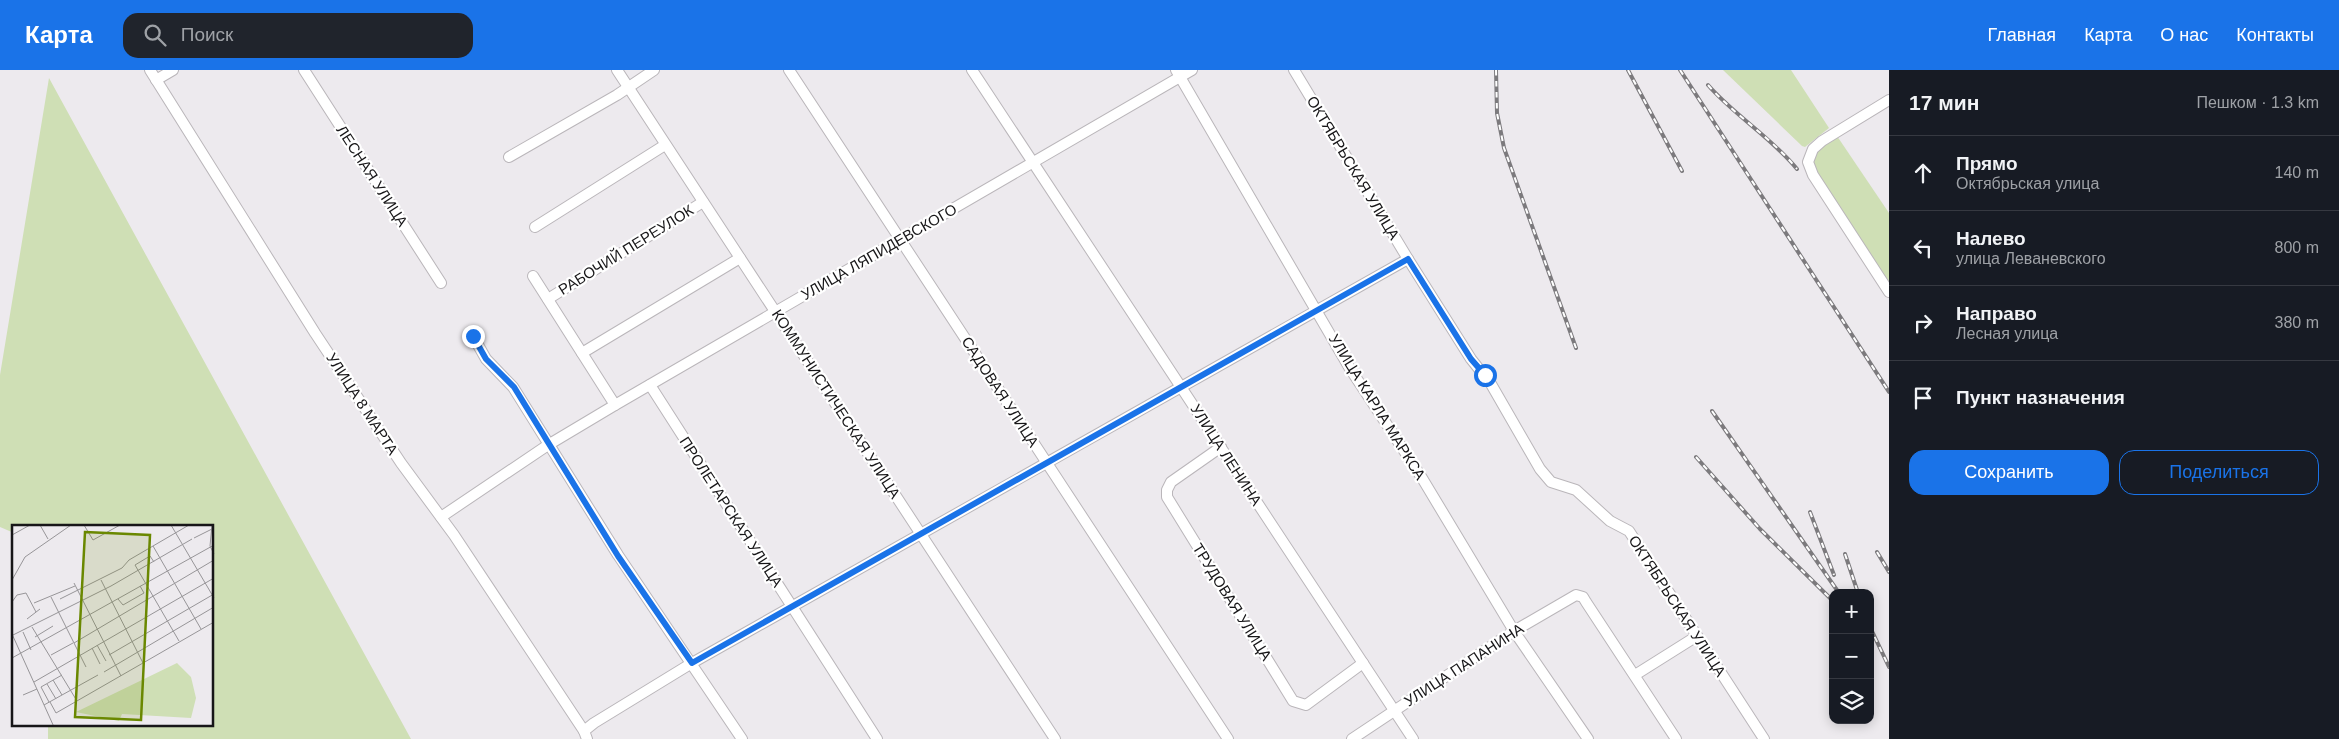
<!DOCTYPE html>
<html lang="ru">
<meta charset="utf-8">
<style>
:root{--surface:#171b24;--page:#20242c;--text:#f1f3f6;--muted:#9ea1a6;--line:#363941;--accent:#1a73e8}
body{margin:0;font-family:Helvetica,sans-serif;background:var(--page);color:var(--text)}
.controls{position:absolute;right:15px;bottom:15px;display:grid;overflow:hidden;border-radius:10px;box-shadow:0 2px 12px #0003}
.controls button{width:45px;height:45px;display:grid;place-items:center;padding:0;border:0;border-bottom:1px solid var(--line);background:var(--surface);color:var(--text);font:25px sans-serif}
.stop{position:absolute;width:15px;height:15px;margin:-11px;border:4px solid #1a73e8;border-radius:50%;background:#fff}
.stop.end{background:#1a73e8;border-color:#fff;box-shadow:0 1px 5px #0008}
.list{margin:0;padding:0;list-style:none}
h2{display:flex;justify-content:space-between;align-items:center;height:65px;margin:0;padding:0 20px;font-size:21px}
h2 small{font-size:16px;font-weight:400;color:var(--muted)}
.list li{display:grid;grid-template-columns:32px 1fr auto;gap:15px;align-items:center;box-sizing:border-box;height:75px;padding:0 20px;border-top:1px solid var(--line)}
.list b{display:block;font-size:19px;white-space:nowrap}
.list p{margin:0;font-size:16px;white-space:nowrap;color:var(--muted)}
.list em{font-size:16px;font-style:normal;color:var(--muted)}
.actions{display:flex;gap:10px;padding:15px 20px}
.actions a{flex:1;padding:11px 0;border:1px solid var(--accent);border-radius:15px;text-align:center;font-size:18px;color:var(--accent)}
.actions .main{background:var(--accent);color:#fff}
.icon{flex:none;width:28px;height:28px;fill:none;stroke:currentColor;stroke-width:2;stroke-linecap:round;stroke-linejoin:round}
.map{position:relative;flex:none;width:1889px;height:669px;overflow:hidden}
header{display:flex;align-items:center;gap:30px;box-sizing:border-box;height:70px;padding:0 25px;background:var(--accent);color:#fff}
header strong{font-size:24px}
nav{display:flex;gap:28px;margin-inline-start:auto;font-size:18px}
.search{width:350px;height:45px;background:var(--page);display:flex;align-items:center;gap:12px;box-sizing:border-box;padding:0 18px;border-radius:15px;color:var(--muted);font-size:19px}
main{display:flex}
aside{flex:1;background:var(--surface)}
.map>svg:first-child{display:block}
</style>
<header>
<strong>Карта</strong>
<div class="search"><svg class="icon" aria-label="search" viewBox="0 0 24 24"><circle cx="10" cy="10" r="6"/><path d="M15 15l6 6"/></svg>Поиск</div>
<nav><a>Главная</a><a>Карта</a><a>О нас</a><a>Контакты</a></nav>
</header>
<main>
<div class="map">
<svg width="1889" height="669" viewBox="0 0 1889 669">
<rect width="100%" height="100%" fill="#edeaee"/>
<g fill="#cfdfb5">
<polygon points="1723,0 1791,0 1829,58 1805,77 1802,76"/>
<polygon points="49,8 411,669 48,669 48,655 212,655 212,457 14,457 14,463 0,457 0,305"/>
<polygon points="1837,66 1889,143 1889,216 1812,94 1814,81"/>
</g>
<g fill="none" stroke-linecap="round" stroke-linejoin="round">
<defs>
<g id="minor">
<polyline points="150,0 315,263 401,393 454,465 584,661"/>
<polyline points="304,0 441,213"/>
<polyline points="617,0 1055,669"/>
<polyline points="789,0 1228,669"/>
<polyline points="972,0 1413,669"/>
<polyline points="1176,0 1349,297 1422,408 1514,561 1588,669"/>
<polyline points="1294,0 1408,189 1471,289 1491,314 1540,399 1551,412 1576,420 1610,451 1629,461 1764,669"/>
<polyline points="156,10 173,0"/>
<polyline points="1889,30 1822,71 1813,79 1808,92 1813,105 1889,222"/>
<polyline points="509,87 617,25 654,0"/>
<polyline points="535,157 665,75"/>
<polyline points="533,206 615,335"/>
<polyline points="548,229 703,132"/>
<polyline points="473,266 486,289 513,317 618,485 742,669"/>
<polyline points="582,283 740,188"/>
<polyline points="650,315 877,669"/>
<polyline points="1221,377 1171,412 1167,420 1167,427 1293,631 1306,635 1363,593"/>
<polyline points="441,447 548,375 615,335 1192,0"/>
<polyline points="1635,605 1697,566"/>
<polyline points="587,669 584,661 594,653 692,593 1408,189"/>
<polyline points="1352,669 1514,561 1576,525 1583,527 1586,532 1676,669"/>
</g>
</defs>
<use href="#minor" stroke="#bab6ba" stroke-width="12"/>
<use href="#minor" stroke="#fff" stroke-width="10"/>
<defs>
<g id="rail">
<polyline points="1496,0 1497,43 1504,78 1576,278"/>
<polyline points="1628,0 1682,101"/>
<polyline points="1680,0 1889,322"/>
<path d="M 1708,15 C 1735,46 1771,67 1797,99"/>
<polyline points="1712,341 1839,523"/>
<polyline points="1696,387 1760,459 1833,531"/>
<polyline points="1810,442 1834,505"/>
<polyline points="1877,482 1889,502"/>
<polyline points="1845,484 1858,523"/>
<polyline points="1870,557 1889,597"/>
</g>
</defs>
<use href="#rail" stroke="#7c7a7d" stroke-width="4"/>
<use href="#rail" stroke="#fff" stroke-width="2" stroke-dasharray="5.5" stroke-linecap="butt"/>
</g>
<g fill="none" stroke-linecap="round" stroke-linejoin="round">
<polyline stroke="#1a73e8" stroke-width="6" points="473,266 486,289 514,317 618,486 692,593 1408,189 1471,289 1485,305"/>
</g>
<g text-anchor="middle" stroke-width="4.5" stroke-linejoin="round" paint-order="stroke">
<g font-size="15" fill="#171618" stroke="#fff">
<text transform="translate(1353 98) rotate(59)" y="5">ОКТЯБРЬСКАЯ УЛИЦА</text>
<text transform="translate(372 106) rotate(57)" y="5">ЛЕСНАЯ УЛИЦА</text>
<text transform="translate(626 180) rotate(-32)" y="5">РАБОЧИЙ ПЕРЕУЛОК</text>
<text transform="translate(879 182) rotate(-30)" y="5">УЛИЦА ЛЯПИДЕВСКОГО</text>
<text transform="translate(1000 322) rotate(57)" y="5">САДОВАЯ УЛИЦА</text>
<text transform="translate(362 334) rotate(57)" y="5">УЛИЦА 8 МАРТА</text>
<text transform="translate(836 334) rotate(57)" y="5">КОММУНИСТИЧЕСКАЯ УЛИЦА</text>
<text transform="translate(1377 337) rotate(58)" y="5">УЛИЦА КАРЛА МАРКСА</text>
<text transform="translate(1226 385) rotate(57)" y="5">УЛИЦА ЛЕНИНА</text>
<text transform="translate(731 442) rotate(57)" y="5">ПРОЛЕТАРСКАЯ УЛИЦА</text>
<text transform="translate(1232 532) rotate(58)" y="5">ТРУДОВАЯ УЛИЦА</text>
<text transform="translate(1677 536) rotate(57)" y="5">ОКТЯБРЬСКАЯ УЛИЦА</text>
<text transform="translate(1464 595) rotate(-33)" y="5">УЛИЦА ПАПАНИНА</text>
</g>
</g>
<g transform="translate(12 455)">
<rect width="201" height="201" fill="#edeaee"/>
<path d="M 165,138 L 179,152 L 184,173 L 179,193 L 110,189 L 107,196 L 64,187 Z" fill="#cfdfb5"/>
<path fill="none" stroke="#979598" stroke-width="1" d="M 28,0 L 36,14M 72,0 L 81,15 L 108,0M 159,0 L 202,73M 200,0 L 198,21 L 202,29M 0,10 L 18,0M 182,13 L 200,4M 141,21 L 189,104M 142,37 L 138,31 L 123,40 L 167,116M 0,55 L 13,32 L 59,0M 89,55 L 131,138 L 202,97M 62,58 L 109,151M 39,72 L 74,142M 48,74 L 110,43 L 117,35 L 177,0M 106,74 L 111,80 L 132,68 L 128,61M 0,77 L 5,70 L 14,68 L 24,87M 22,78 L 63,61M 15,94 L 28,84M 20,102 L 65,176M 11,107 L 19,125M 0,109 L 42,202M 1,110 L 99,61 L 180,14M 23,112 L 41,101M 62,118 L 202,35M 85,120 L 94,136M 80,123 L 88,139M 39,130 L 61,118M 97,130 L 202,69M 0,133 L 202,20M 92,147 L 202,82M 41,155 L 50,170M 22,157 L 202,53M 35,159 L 44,174M 11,170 L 25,164M 37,177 L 29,162 L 50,150M 38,177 L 44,188 L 131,138M 32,180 L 86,150"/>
<path fill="#6a8800" fill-opacity="0.15" stroke="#6a8800" stroke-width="2.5" d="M 73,7 L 138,10 L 129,195 L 63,192 Z"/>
<rect width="201" height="201" fill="none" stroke="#171618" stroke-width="2.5"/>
</g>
</svg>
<div class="controls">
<button>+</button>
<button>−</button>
<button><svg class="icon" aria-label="layers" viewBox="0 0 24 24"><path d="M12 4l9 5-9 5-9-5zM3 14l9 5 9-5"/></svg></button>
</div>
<div class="stop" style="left:1485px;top:305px"></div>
<div class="stop end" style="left:473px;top:266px"></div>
</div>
<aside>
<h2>17 мин<small>Пешком · 1.3 km</small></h2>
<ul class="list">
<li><svg class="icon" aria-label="ahead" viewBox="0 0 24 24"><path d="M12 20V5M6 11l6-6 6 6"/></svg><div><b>Прямо</b><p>Октябрьская улица</p></div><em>140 m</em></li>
<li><svg class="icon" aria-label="left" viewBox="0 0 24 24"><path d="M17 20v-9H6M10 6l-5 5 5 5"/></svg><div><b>Налево</b><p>улица Леваневского</p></div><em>800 m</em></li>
<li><svg class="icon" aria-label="right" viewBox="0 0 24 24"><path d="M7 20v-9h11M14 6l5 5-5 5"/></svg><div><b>Направо</b><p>Лесная улица</p></div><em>380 m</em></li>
<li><svg class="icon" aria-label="arrive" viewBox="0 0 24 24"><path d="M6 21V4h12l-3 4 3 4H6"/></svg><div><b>Пункт назначения</b></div></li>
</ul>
<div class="actions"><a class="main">Сохранить</a><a>Поделиться</a></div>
</aside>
</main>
